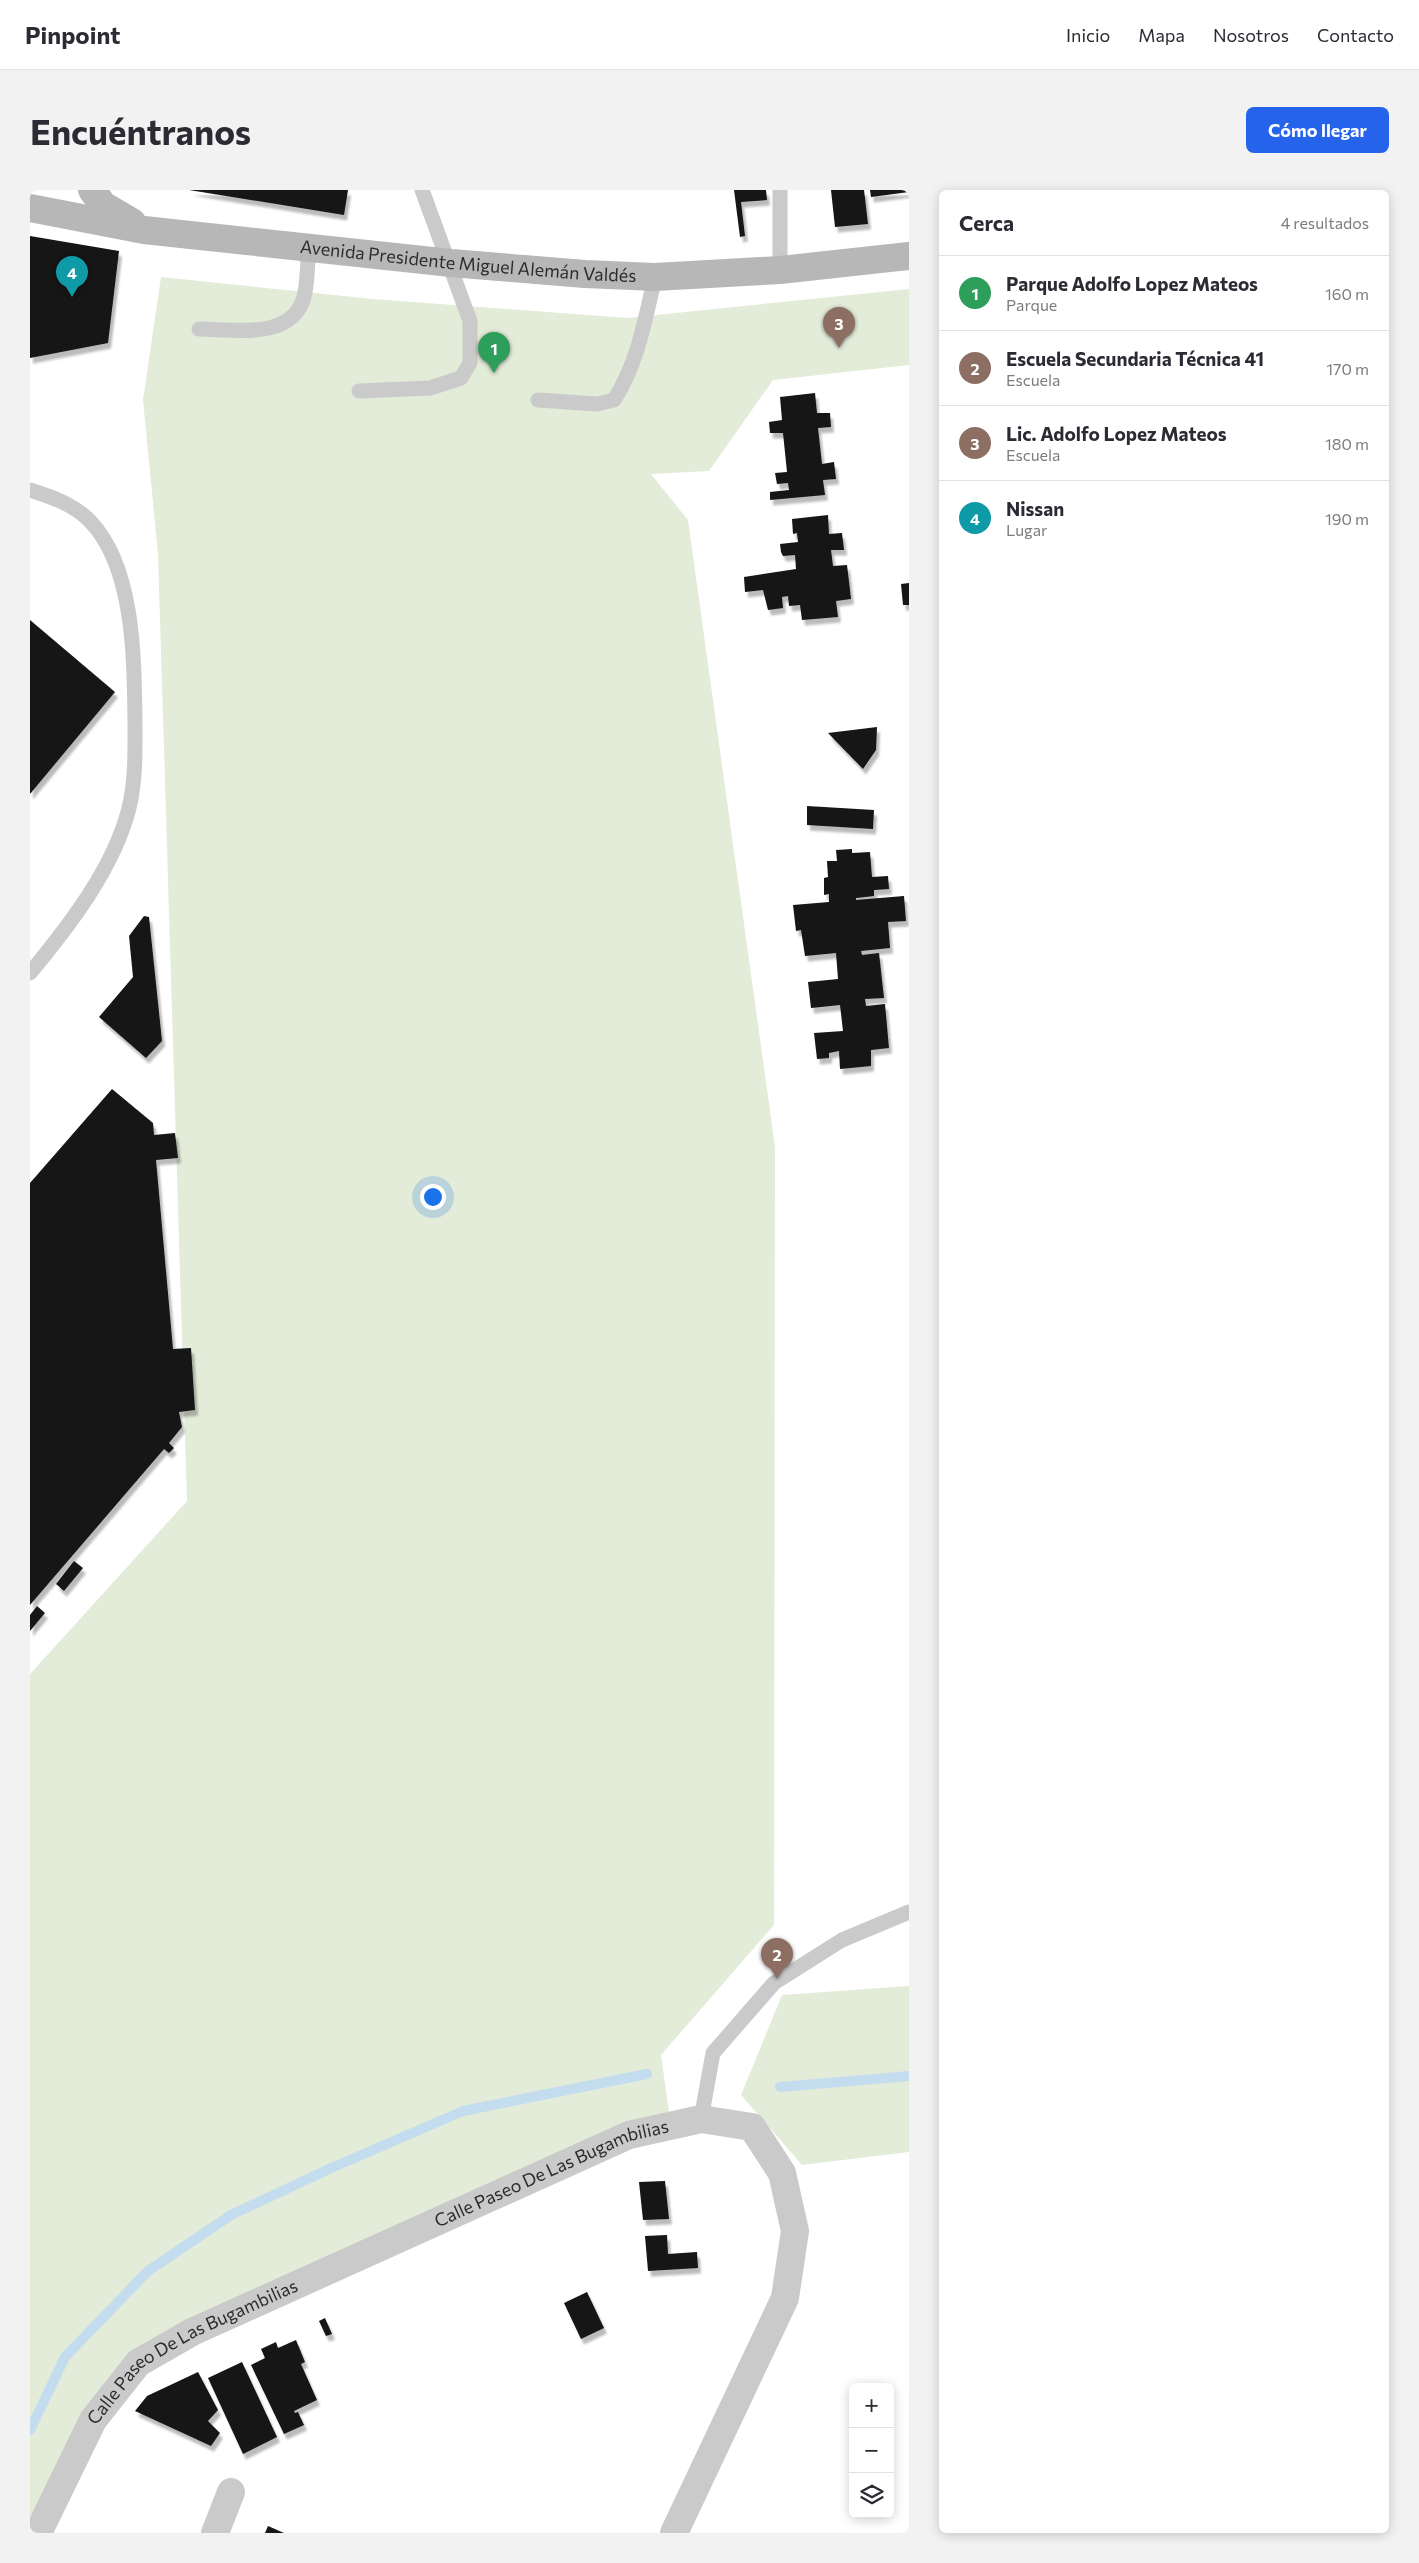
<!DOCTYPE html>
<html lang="es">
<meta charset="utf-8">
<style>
:root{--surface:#fff;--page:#f2f2f3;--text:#2b2b33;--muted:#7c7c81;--line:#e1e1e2;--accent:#2563eb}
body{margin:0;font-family:Commissioner,sans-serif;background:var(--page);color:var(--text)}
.controls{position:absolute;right:15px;bottom:15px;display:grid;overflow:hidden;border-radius:8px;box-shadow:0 2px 12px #0003}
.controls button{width:45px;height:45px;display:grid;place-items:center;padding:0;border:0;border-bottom:1px solid var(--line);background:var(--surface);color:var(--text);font:25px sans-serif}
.you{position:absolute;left:402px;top:1006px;width:18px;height:18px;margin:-12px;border:4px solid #fff;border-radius:50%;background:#1a73e8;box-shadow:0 0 0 8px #1a73e833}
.badge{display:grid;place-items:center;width:32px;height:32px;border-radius:50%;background:var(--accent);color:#fff;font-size:16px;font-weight:700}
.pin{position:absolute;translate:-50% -41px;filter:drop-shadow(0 1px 2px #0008)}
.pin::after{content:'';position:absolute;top:26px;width:18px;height:15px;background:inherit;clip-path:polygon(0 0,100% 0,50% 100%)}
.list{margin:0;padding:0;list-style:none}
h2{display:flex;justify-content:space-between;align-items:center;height:65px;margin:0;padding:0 20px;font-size:21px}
h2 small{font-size:16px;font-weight:400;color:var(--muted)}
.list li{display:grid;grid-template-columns:32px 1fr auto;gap:15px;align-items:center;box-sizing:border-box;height:75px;padding:0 20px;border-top:1px solid var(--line)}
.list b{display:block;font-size:19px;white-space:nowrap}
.list p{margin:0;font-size:16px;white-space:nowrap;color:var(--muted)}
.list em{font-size:16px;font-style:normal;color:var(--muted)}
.icon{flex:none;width:28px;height:28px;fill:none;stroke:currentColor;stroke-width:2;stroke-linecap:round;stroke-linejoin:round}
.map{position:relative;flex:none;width:879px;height:2343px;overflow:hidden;border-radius:8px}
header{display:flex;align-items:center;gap:30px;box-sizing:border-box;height:70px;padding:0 25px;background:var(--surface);border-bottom:1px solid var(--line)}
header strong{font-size:24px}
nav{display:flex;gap:28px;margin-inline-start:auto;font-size:18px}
.intro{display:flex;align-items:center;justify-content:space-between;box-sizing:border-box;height:120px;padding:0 30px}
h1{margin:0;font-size:35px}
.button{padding:12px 22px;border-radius:8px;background:var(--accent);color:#fff;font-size:18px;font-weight:700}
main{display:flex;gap:30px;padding:0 30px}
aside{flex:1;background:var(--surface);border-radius:8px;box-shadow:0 2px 12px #0003}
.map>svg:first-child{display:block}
</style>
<header>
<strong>Pinpoint</strong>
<nav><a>Inicio</a><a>Mapa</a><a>Nosotros</a><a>Contacto</a></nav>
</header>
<div class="intro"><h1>Encuéntranos</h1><a class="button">Cómo llegar</a></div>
<main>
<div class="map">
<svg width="879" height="2343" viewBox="0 0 879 2343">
<defs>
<filter id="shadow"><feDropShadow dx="3" dy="5.5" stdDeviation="1" flood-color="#0004"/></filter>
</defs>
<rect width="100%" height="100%" fill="#fff"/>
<g fill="#e3ecd9">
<polygon points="131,87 343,109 597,128 879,99 879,175 743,190 679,281 621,284 658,330 745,957 744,1735 631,1865 641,1936 108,2173 0,2343 0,1484 157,1311 128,364 113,210"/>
<polygon points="879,1796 879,1962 772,1975 711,1905 752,1805"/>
</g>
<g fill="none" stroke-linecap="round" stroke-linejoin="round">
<g stroke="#c3ddee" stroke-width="10">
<polyline points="750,1897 879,1886"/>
<polyline points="0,2240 35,2167 118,2081 201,2025 299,1979 433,1921 617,1884"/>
</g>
</g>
<g fill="#141414" filter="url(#shadow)">
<polygon points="159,0 318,0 314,25"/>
<polygon points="704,0 736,0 737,10 711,12 715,46 710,47"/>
<polygon points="801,0 834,0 838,34 805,37"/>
<polygon points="840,0 878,0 879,2 841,7"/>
<polygon points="0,46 89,61 78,153 0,168"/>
<polygon points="785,203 787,223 800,223 801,237 788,238 792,274 804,272 806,289 793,290 795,305 740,310 740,302 759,300 758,293 747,294 745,283 757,282 753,243 740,243 739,232 752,230 750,207"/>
<polygon points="798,325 799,344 812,343 814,360 801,360 803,376 817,375 820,400 821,409 806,411 808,427 772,430 770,415 759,416 758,406 752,407 753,418 738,420 733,400 715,402 714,387 766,379 765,365 753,366 751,362 750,354 768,352 767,343 763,344 762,329"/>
<polygon points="879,393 879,415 873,415 871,394"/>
<polygon points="0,430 85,502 0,604"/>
<polygon points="847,537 846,560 833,579 798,543"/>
<polygon points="777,616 844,620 843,639 777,635"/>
<polygon points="822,659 822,663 840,662 842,687 858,686 859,699 844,700 844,706 826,708 826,710 874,706 876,731 858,732 860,758 831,761 832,765 849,763 854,808 835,809 836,816 855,814 859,858 841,860 841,876 810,879 809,861 799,863 799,868 787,869 784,843 813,841 810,815 781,818 778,792 808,789 806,763 775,766 771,740 766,741 763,715 799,712 799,704 794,705 794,688 798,687 797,671 807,671 806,660"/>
<polygon points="114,726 119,727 132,851 116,868 69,827 103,787 99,746"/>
<polygon points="82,899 123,933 124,945 145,943 148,968 126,970 143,1159 161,1158 165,1220 149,1222 152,1237 139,1253 144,1258 139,1263 134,1259 0,1415 0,993"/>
<polygon points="44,1371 53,1378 34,1401 26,1394"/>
<polygon points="7,1416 15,1423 0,1441 0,1425"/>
<polygon points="635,1991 639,2029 613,2030 609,1992"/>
<polygon points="637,2045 638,2064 667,2062 668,2078 618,2081 615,2046"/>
<polygon points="557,2102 574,2138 551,2149 534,2113"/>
<polygon points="295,2128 302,2144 296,2146 289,2131"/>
<polygon points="266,2150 275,2172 271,2174 287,2210 264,2221 265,2223 268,2222 274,2235 254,2244 221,2175 235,2168 231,2159 246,2152 248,2158"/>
<polygon points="212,2172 247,2247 213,2264 178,2188"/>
<polygon points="168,2182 188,2220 178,2231 190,2243 181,2256 105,2221 117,2206"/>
<polygon points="238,2336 254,2343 235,2343"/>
</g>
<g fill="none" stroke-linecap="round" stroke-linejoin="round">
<g stroke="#cacaca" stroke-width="15">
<polyline points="750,0 750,80"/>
<path d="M 169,139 C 203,139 262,151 274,107 C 278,92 277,73 279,57"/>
<polyline points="329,201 400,198 431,188 440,173 440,131 392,0"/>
<path d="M 508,210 L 567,214 L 584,210 C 608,173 615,129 625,87"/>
<path d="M 0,300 C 22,307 43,314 60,331 C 105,378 104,471 105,531 C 105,560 106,589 99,618 C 84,678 39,736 0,783"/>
<polyline points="671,1929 683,1863 744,1793 812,1750 879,1722"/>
</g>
<g stroke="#cacaca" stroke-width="28">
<path id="s1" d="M 8,2343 L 63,2230 L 108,2173 L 162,2142 L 599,1945 L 671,1929 L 722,1937 L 752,1983 L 765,2041 L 755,2108 L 644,2343"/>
<polyline points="185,2343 201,2302"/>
</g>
<g stroke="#b7b7b7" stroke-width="28">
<polyline points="62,0 73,15 102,32"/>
<path id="s2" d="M 0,18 L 114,40 L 421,73 L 555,84 L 625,87 L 750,80 L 879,66"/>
</g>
</g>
<g text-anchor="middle" stroke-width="5" stroke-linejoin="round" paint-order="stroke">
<g font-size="18" fill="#2d2d2d" stroke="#fff">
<text dy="6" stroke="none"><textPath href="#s2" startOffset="442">Avenida Presidente Miguel Alemán Valdés</textPath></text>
<text dy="6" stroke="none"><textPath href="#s1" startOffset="654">Calle Paseo De Las Bugambilias</textPath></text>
<text dy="6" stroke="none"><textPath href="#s1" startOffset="249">Calle Paseo De Las Bugambilias</textPath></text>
</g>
</g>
</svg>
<div class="controls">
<button>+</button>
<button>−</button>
<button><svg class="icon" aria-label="layers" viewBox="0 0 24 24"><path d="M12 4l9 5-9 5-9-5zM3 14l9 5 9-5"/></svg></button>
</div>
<div class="you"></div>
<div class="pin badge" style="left:464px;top:183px;background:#2e9e5b">1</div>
<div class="pin badge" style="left:747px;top:1789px;background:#8d6e63">2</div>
<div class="pin badge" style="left:809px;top:158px;background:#8d6e63">3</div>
<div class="pin badge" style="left:42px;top:107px;background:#0f9aa8">4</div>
</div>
<aside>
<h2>Cerca<small>4 resultados</small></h2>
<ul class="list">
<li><span class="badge" style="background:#2e9e5b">1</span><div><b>Parque Adolfo Lopez Mateos</b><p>Parque</p></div><em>160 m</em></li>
<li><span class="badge" style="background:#8d6e63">2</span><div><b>Escuela Secundaria Técnica 41</b><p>Escuela</p></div><em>170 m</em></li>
<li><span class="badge" style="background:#8d6e63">3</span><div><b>Lic. Adolfo Lopez Mateos</b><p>Escuela</p></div><em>180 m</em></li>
<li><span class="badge" style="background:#0f9aa8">4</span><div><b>Nissan</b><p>Lugar</p></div><em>190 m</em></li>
</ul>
</aside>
</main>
